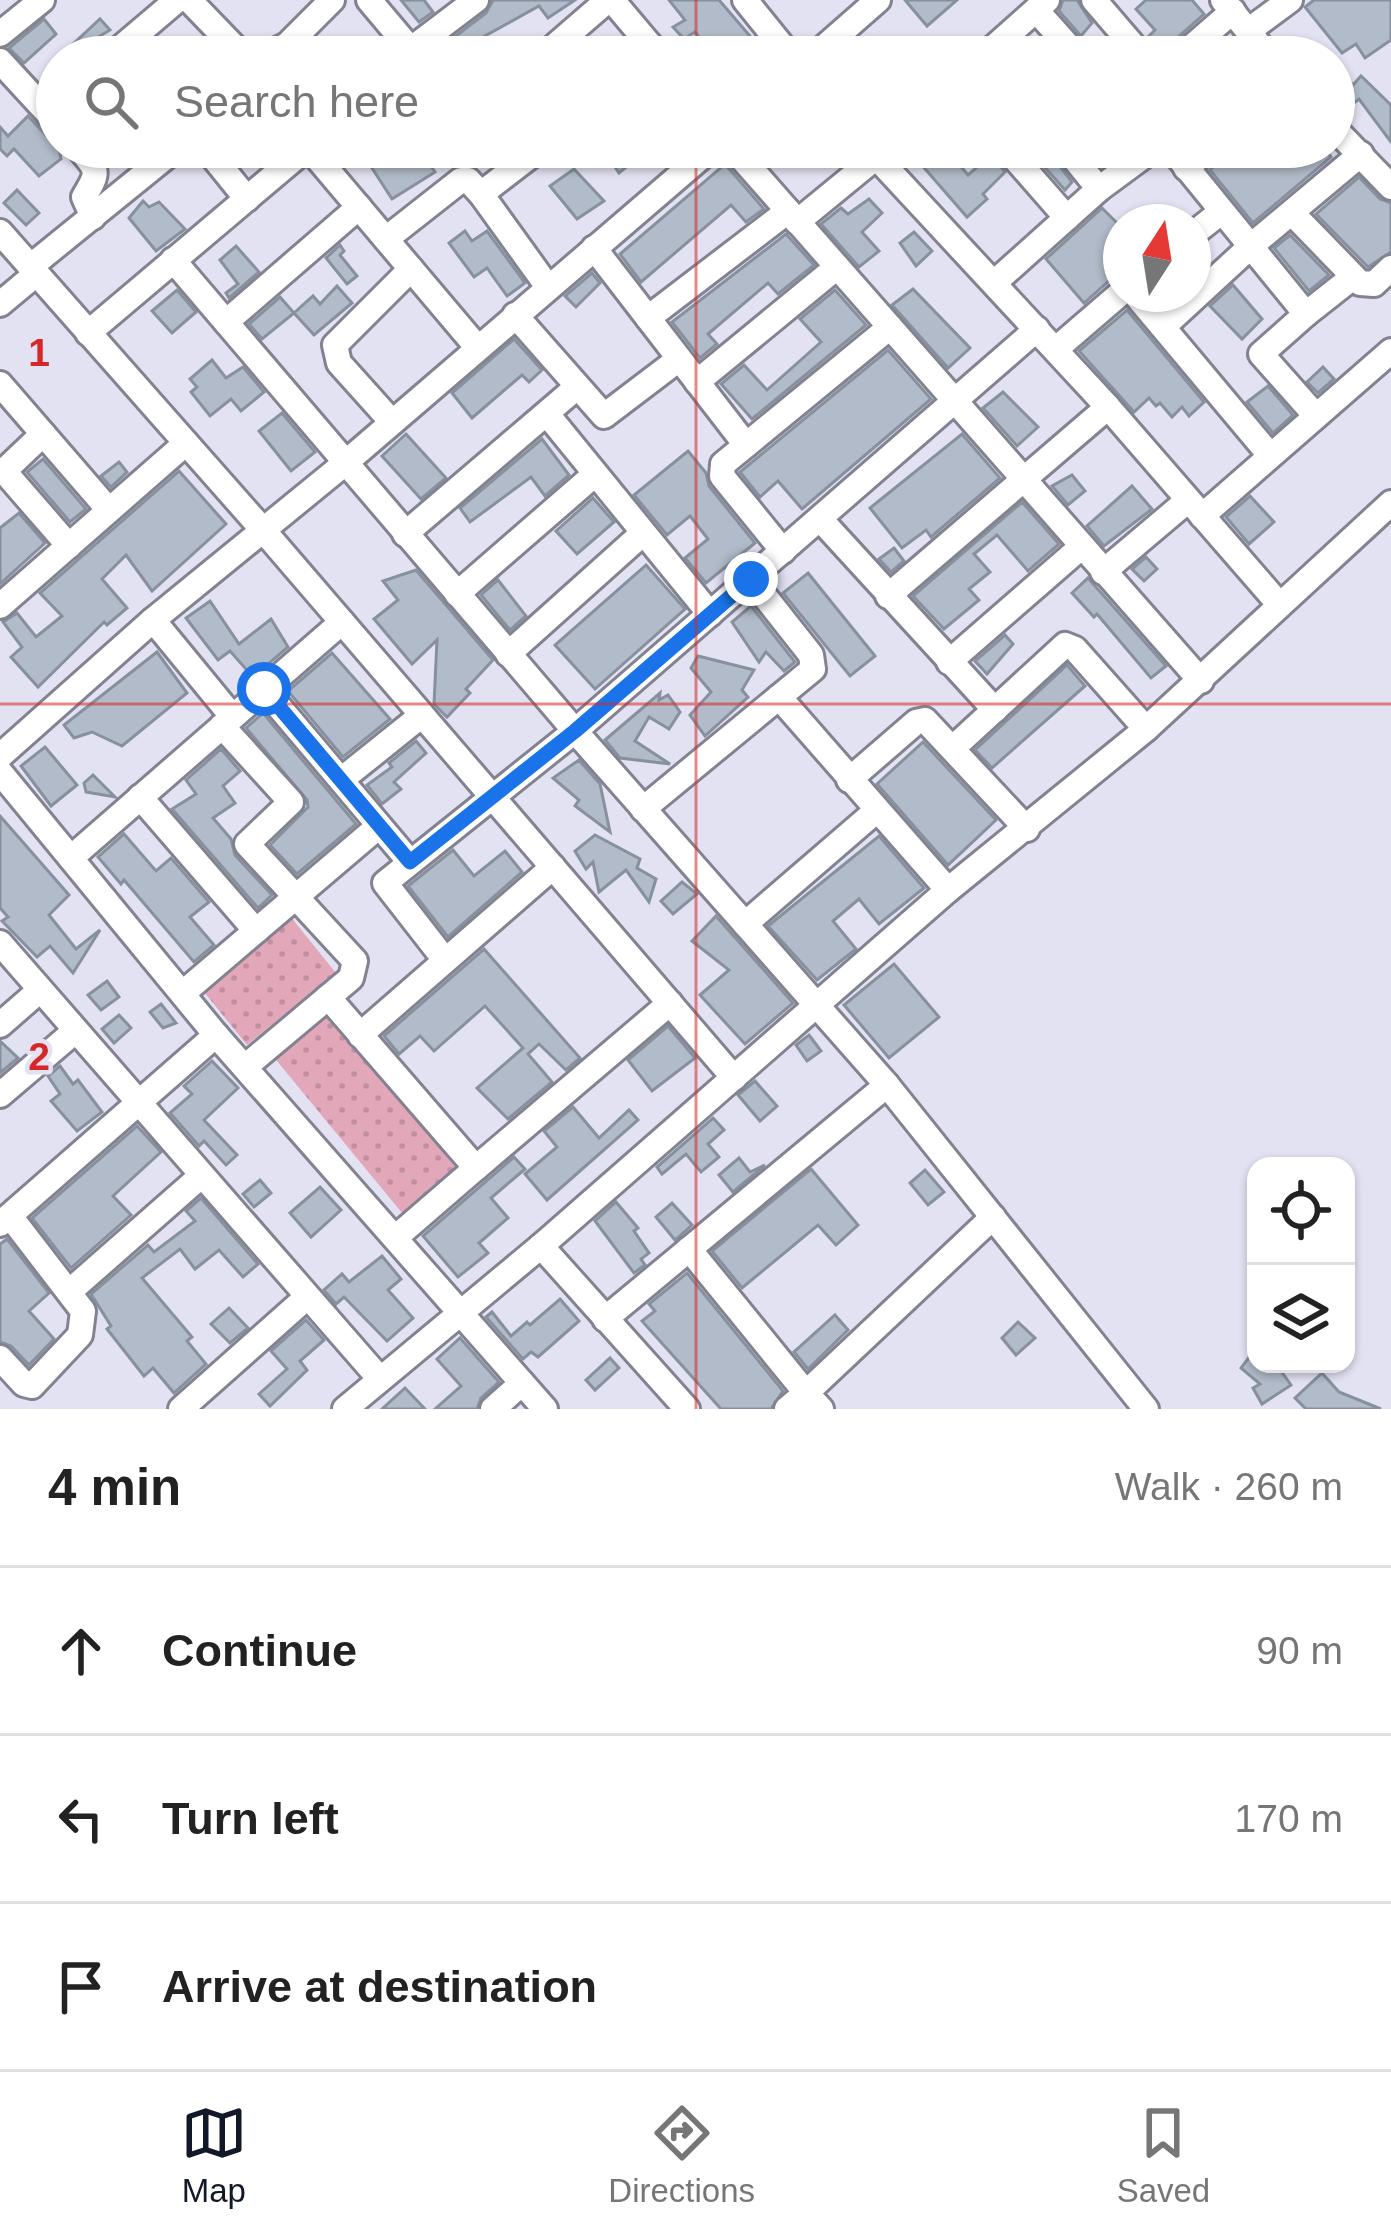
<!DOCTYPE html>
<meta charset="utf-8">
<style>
:root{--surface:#fff;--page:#f2f2f2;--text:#222;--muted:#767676;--line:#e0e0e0;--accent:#111827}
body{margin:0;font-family:Helvetica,sans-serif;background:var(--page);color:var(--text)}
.controls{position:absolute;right:36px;bottom:36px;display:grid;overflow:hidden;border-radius:24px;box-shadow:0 3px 9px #0004}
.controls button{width:108px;height:108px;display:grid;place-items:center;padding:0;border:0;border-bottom:3px solid var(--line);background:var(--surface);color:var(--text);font:60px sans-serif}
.compass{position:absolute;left:1103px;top:204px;width:108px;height:108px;border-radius:50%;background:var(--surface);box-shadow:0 3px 9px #0004;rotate:12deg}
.stop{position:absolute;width:36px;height:36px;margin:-27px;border:9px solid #1a73e8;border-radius:50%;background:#fff}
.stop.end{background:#1a73e8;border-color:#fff;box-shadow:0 3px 12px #0008}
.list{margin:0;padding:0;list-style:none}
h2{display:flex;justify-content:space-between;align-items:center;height:156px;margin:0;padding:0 48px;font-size:51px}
h2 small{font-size:39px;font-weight:400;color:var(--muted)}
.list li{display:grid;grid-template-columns:78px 1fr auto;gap:36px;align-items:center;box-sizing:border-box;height:168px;padding:0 48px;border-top:3px solid var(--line)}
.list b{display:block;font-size:45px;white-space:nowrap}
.list em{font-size:39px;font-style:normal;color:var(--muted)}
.icon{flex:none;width:66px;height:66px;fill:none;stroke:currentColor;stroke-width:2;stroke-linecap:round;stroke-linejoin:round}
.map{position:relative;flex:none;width:1391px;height:1409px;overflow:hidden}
.search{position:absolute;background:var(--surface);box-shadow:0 3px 9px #0004;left:36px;right:36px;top:36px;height:132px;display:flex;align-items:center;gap:30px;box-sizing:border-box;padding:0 42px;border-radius:66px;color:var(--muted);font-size:45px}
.sheet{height:660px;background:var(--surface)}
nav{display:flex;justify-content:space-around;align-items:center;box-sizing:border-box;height:168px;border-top:3px solid var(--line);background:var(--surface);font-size:33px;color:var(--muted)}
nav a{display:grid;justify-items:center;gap:6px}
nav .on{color:var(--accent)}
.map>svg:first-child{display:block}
</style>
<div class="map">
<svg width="1391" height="1409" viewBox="0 0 1391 1409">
<defs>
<pattern id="grass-dots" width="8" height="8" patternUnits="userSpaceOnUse" patternTransform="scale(3)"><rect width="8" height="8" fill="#e3a7ba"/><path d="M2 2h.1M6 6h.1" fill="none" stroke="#c28fa0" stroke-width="1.8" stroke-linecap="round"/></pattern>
</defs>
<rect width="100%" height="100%" fill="#e3e2f3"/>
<g fill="url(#grass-dots)">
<polygon points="290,916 336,973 247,1045 200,987"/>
<polygon points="327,1011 461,1174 407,1219 272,1055"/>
</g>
<g fill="#b1bbc9" stroke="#87919e" stroke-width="3">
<polygon points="401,0 424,0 433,12 419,22"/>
<polygon points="493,0 575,0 548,18 539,6 485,36 504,57 440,57 435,52 486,13"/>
<polygon points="669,0 719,0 768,57 716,57 695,32 684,39 673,27 685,20"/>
<polygon points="905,0 957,0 927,26"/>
<polygon points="1063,0 1077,0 1092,23 1081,36 1059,11"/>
<polygon points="1146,0 1192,0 1204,14 1159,54 1148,37 1155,30 1136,9"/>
<polygon points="1314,0 1391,0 1391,40 1365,58 1356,44 1342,53 1305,7"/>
<polygon points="44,19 56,34 24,63 9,48"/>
<polygon points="100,19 110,30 75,51 71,46"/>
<polygon points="915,38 931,57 887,57"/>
<polygon points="1342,73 1353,85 1361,76 1391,105 1391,142 1359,99 1341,113 1334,112 1334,79"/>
<polygon points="28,116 46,135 57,139 61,159 39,176 14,149 7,156 0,149 0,127 8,136"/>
<polygon points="399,147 418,147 435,172 392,199 370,165"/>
<polygon points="602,147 650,147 619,173"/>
<polygon points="906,147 945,147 968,175 991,155 1005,172 983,194 987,199 967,217"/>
<polygon points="1040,147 1045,147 1072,182 1065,190 1033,154"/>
<polygon points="1094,147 1128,147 1102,166 1089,150"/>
<polygon points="1227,147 1324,147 1331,157 1253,223 1210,170 1222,159"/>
<polygon points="725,164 764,209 746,222 731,205 641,282 620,254"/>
<polygon points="574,169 604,201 577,219 550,186"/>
<polygon points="1359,177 1380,199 1391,203 1391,252 1368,267 1316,214"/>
<polygon points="17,190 39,213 26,225 4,203"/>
<polygon points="869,199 882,213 862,232 879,251 859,267 821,224 841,208 848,214"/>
<polygon points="143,201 149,207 159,202 185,229 156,251 129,218"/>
<polygon points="1102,208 1121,227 1121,277 1110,280 1084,303 1046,259"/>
<polygon points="465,231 472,241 487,231 525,283 507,296 487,268 474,277 449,243"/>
<polygon points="914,232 932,251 916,266 900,243"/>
<polygon points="786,234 814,265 778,294 768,283 708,334 717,344 700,358 672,322"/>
<polygon points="1290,235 1329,275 1309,291 1274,248"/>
<polygon points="340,245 344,251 340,255 357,276 347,284 326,258"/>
<polygon points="236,246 259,272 229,298 226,293 238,284 220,260"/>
<polygon points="592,273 600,283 576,307 565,296"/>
<polygon points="1233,285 1262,319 1242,339 1210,306"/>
<polygon points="337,286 352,303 314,335 294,313 313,296 320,304"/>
<polygon points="913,289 970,348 948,368 892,305"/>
<polygon points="177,290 196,312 172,333 152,311"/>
<polygon points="835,290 866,325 752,419 721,384 744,365 767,390 821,342 800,319"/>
<polygon points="280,297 294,313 262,339 249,324"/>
<polygon points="1127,310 1204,402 1189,416 1182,407 1172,417 1160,403 1156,406 1149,398 1134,412 1079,351"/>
<polygon points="514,339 542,370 529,382 522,375 472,418 452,393"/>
<polygon points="888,350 931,399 802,509 778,481 760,497 740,472"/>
<polygon points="212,360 226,378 243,367 264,392 241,411 231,399 210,416 191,392 197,387 190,379"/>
<polygon points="1323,367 1334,379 1318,393 1307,382"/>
<polygon points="1268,386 1293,415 1273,433 1247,402"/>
<polygon points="1003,392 1038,427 1017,446 983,408"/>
<polygon points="282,413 315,452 291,471 259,431"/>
<polygon points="406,434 446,478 421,499 382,456"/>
<polygon points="962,434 1000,478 931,537 926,530 902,548 870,508"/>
<polygon points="542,439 569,475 545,496 531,477 470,522 460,508"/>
<polygon points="688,451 706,473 709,486 755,543 706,583 685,558 708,539 690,516 667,535 634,495"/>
<polygon points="43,459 86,509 70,522 27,472"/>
<polygon points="119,462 127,472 111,487 101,476"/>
<polygon points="179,471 226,524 152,591 126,555 102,579 127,608 107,625 104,622 38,687 11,657 22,647 3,622 17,613 36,637 62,616 40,593"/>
<polygon points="1072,475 1085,491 1068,505 1052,486"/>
<polygon points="1132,486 1152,509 1104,546 1087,526"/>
<polygon points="1250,496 1274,522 1249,544 1226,517"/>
<polygon points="593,498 614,522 577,554 556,531"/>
<polygon points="1022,502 1059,544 1028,571 997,535 974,554 990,572 969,589 979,600 944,629 913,596"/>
<polygon points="19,513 45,543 0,584 0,528"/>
<polygon points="894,548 904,561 891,572 879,559"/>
<polygon points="1146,557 1157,569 1144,581 1132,569"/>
<polygon points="646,565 685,609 595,689 555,645"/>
<polygon points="416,570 493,660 466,689 470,693 447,717 434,704 437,640 412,664 374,619 398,600 383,581"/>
<polygon points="808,573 875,656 850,676 783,593"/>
<polygon points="1088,578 1166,666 1151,678 1097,614 1094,617 1072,593"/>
<polygon points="498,580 526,616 510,630 481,595"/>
<polygon points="210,601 239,644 271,619 288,647 253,677 230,651 218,660 186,618"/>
<polygon points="751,606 795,662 784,671 766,652 759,662 732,622"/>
<polygon points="1005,635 1013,644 987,674 975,661"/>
<polygon points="157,652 187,693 122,746 92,732 74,738 64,725"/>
<polygon points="332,653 390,719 343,757 288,691"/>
<polygon points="698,656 754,670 742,690 748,697 705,736 690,715 711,692 691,668"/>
<polygon points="1067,665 1085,686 992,768 975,750"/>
<polygon points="660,693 659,700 668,695 680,712 669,729 649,717 635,741 670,764 620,758 605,740"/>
<polygon points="263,713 356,824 297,874 270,845 308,807 307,800 246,728"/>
<polygon points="416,741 426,753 394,782 401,789 382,804 367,785 392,767 389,763"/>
<polygon points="923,742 996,820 948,865 877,784"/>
<polygon points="45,747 77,785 51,806 21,766"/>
<polygon points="221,749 240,771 223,786 235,803 213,818 231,839 235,855 272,895 258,908 172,809 196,794 186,780"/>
<polygon points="579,760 600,784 610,832 575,806 579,800 553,778"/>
<polygon points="93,775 115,797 86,792 84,783"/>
<polygon points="0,816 69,895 49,915 76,949 100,930 73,973 50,946 37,957 2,921 8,917 0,908"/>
<polygon points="124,834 156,871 171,858 209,902 190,917 214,945 194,962 124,880 121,884 98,857"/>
<polygon points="595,835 640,859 637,868 656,879 649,902 626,870 599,892 593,862 586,869 575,851"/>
<polygon points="879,836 924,888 879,924 859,899 833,921 856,949 817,980 768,926"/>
<polygon points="453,850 474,876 505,851 522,872 448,937 408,886"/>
<polygon points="682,882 697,894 673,914 661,901"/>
<polygon points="716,916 793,1003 745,1044 700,995 729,970 692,941"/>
<polygon points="484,949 580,1058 566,1070 539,1044 528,1054 552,1082 508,1119 477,1088 523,1048 485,1006 434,1051 420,1036 399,1054 384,1036"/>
<polygon points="894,964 939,1017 889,1058 844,1005"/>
<polygon points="107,981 119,997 101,1010 88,995"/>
<polygon points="161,1004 176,1023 163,1028 150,1012"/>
<polygon points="119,1015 131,1028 114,1043 102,1029"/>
<polygon points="668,1026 695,1058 652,1091 628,1060"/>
<polygon points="809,1035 821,1051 807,1061 796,1045"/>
<polygon points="0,1041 18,1058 0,1073"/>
<polygon points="212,1061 238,1088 204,1120 237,1155 226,1165 204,1141 199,1146 170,1113 192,1094 184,1086"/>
<polygon points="60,1066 73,1084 78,1080 102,1112 77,1131 51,1101 60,1094 48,1076"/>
<polygon points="755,1081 777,1106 760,1121 738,1095"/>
<polygon points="573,1107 599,1138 629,1110 638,1120 547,1200 525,1174 557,1147 544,1131"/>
<polygon points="713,1118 724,1130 708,1144 719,1157 701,1172 686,1154 662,1174 657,1167"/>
<polygon points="137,1126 161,1152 113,1196 131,1215 71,1268 32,1218"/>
<polygon points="514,1157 525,1169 491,1198 508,1218 479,1243 488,1253 458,1277 423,1236"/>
<polygon points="739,1158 750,1172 765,1165 733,1192 719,1175"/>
<polygon points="811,1169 858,1225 836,1245 818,1225 742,1288 712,1251"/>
<polygon points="925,1170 944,1192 928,1205 910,1183"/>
<polygon points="260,1180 271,1193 254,1207 243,1194"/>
<polygon points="320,1187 341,1210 311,1237 290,1213"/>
<polygon points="201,1198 258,1264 243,1277 219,1250 195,1269 180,1249 142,1278 192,1337 187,1341 206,1364 174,1393 153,1368 144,1376 107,1329 111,1326 91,1294 148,1245 154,1252 195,1221 186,1211"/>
<polygon points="616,1202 638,1228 634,1231 649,1253 641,1259 645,1265 634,1273 595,1221"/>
<polygon points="672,1203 692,1225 675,1240 656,1217"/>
<polygon points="7,1239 49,1293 29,1311 54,1339 29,1365 11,1346 0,1342 0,1244"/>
<polygon points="382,1256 401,1279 388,1290 413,1318 387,1341 344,1297 336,1304 324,1290 342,1274 349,1282"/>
<polygon points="687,1273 783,1391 771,1409 721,1409 642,1321 655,1311 649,1304"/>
<polygon points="560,1299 579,1321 538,1357 531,1352 523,1359 486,1317 492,1312 511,1336 527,1322 530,1325"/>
<polygon points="229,1308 248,1328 230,1343 211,1324"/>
<polygon points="835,1315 848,1330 808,1369 794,1352"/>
<polygon points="306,1320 324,1340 300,1361 307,1370 270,1406 259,1394 287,1369 271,1351"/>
<polygon points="1018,1322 1035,1338 1016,1355 1002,1338"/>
<polygon points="460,1338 499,1382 481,1398 477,1409 435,1409 461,1386 437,1359"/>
<polygon points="1250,1356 1256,1364 1276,1364 1291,1385 1262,1404 1253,1388 1260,1384 1241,1368"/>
<polygon points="610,1358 619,1368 595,1390 586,1380"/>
<polygon points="1322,1373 1339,1392 1381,1409 1306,1409 1295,1398"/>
<polygon points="405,1388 425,1409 382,1409"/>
</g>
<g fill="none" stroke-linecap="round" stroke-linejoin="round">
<defs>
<g id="minor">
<polyline points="189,0 244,57"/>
<polyline points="369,0 417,57"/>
<polyline points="612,0 660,57"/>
<polyline points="745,0 791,57"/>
<polyline points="1094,0 1143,57"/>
<polyline points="1223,0 1269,57"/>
<polyline points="1036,10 1078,57"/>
<polyline points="1248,31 1290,0"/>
<polyline points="0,34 42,0"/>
<polyline points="410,50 476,0"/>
<polyline points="110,57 177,0"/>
<polyline points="263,57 287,45 332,0"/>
<polyline points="542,57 608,0"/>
<polyline points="813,57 878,0"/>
<polyline points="983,57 1047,0"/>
<polyline points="1180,57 1233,11"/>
<polyline points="0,61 57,123"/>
<polyline points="1334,128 1391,187"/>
<path d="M 78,147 C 98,171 100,170 84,197 L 93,217"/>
<polyline points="205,147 247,199"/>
<polyline points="308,147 477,347"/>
<polyline points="542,147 481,194 548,287"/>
<polyline points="732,147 1201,681"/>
<polyline points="867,147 1108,407 1278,603"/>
<polyline points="1005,147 1067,218"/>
<polyline points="1065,147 1099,189"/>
<polyline points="1170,147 1306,314 1261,354 1316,416"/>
<polyline points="1186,168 1211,147"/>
<polyline points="1292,213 1360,283 1374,284 1391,268"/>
<polyline points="797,222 886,149"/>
<polyline points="0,232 263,530 734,1078"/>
<polyline points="1193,234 1221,212"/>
<polyline points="386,239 461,180 468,180 481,194"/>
<polyline points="594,248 746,445"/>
<polyline points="173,260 575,731 887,1085 1146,1409"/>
<polyline points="30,267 178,147"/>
<polyline points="994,283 1099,189 1156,147"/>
<polyline points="1135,294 1269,454"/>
<polyline points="0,304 36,274"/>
<polyline points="1306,314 1353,277"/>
<polyline points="515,315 604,416 679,359"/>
<polyline points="648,318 788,211"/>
<polyline points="226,322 359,207"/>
<polyline points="1163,327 1251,246 1361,154"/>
<polyline points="88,333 308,147"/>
<polyline points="1056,349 1121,293"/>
<polyline points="697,382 837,267"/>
<polyline points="0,384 109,510"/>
<polyline points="547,414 710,614"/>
<polyline points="392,422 339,363 335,345 411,269"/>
<polyline points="43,434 4,471 69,546"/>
<polyline points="1202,516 1391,351"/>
<polyline points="821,520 995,710"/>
<polyline points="405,534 577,387"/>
<polyline points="783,551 722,476 723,464 890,327"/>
<polyline points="1103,572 1187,501"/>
<polyline points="457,594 594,475"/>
<polyline points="888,596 1108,407"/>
<polyline points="0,606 186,443"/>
<polyline points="153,620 231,715"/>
<polyline points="508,654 642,534"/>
<polyline points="949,662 1080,548"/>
<polyline points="264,689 410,862"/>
<polyline points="779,697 948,890"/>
<polyline points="222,726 291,802 247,844 355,961 351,978 245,1067"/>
<polyline points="953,748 1065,645 1075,649 1146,729"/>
<polyline points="0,756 153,620 344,464 713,147"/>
<polyline points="0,772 216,1035 545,1409"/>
<polyline points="341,780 422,715"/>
<polyline points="849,780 916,722 925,720 1027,829"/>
<polyline points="140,797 256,931"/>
<polyline points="643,809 813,669 811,655 751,579"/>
<polyline points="72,857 342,622"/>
<polyline points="745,924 876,811"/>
<polyline points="0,943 380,1379"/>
<polyline points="445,960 385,883 575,731 1037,329"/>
<polyline points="183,993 379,826"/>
<polyline points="328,997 476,1168 395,1238"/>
<polyline points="0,1025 40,990"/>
<polyline points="360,1035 553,867"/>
<polyline points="0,1095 75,1031"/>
<polyline points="476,1168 670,1003"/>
<polyline points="0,1224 216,1035"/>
<polyline points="541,1246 687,1409"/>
<polyline points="689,1249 806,1393 787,1409"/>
<polyline points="70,1291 201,1176"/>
<polyline points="605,1319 887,1085"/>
<polyline points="0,1358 24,1384 32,1386 80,1335 83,1311 10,1216"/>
<polyline points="181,1409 307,1297"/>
<polyline points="345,1409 541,1246 948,890 1146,729 1391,503"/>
<polyline points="493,1409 522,1383"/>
<polyline points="821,1409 806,1393 993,1217"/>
</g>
</defs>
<use href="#minor" stroke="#838291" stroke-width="30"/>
<use href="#minor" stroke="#fff" stroke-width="24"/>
</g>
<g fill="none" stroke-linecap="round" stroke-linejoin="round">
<polyline stroke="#1a73e8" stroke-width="15" points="264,689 410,862 575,731 751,579"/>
</g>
<path fill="none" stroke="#d62828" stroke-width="3" stroke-opacity="0.55" d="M 696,0 L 696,57M 696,147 L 696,1409M 0,704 L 1391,704"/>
<g font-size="39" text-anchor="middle" font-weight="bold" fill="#d62828" stroke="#e3e2f3" stroke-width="9" stroke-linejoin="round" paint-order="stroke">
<text x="39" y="366">1</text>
<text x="39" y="1070">2</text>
</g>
</svg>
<div class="controls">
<button><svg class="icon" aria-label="locate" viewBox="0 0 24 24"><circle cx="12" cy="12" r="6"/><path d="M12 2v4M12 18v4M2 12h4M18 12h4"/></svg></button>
<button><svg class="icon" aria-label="layers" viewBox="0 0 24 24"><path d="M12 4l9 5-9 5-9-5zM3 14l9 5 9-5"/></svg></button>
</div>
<svg class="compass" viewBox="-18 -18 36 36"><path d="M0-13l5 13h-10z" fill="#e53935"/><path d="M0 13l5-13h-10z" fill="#767676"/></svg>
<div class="stop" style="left:264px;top:689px"></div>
<div class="stop end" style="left:751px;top:579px"></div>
<div class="search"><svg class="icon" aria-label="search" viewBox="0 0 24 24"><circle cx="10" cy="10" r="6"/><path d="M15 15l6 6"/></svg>Search here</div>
</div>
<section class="sheet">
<h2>4 min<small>Walk · 260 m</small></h2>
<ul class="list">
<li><svg class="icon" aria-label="ahead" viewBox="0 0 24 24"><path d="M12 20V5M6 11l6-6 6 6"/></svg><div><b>Continue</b></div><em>90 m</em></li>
<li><svg class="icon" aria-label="left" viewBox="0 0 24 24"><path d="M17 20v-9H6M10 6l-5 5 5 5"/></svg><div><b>Turn left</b></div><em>170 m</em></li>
<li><svg class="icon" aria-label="arrive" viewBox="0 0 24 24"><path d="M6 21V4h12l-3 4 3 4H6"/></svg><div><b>Arrive at destination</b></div></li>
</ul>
</section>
<nav>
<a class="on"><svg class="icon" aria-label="map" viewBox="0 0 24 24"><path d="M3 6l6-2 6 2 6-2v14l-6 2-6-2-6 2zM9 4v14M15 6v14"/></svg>Map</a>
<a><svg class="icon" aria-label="directions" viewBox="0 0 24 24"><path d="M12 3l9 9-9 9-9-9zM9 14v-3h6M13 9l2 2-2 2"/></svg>Directions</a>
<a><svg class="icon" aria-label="saved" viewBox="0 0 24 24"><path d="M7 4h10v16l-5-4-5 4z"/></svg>Saved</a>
</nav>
